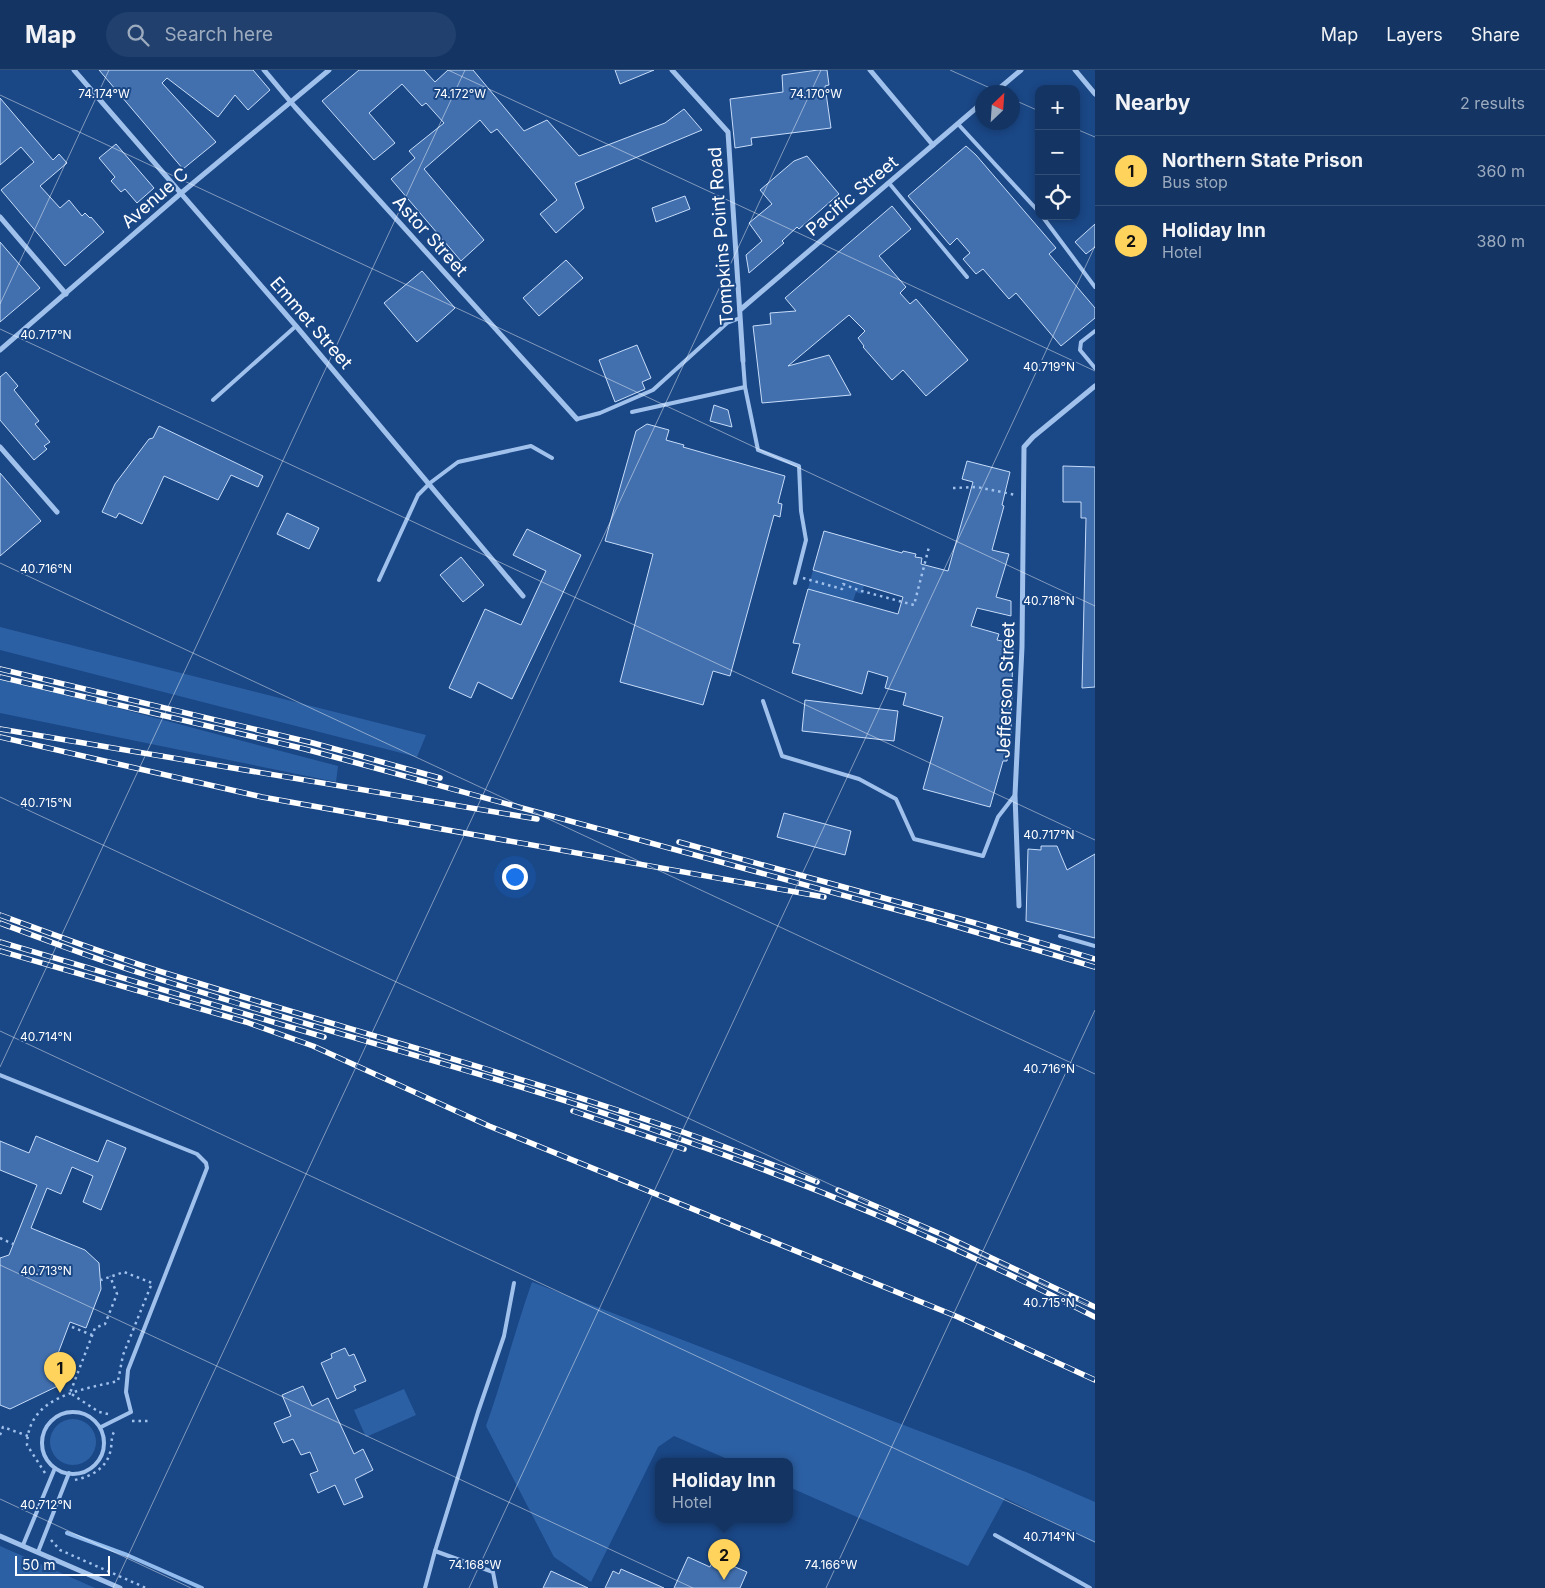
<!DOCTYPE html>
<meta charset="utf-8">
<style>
:root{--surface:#143564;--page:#21406d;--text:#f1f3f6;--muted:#9dabbf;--line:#335078;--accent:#ffd35c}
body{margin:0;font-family:Inter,sans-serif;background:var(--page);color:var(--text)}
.controls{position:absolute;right:15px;top:15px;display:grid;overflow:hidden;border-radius:10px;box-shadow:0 2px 8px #0003}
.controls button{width:45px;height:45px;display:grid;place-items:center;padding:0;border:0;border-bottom:1px solid var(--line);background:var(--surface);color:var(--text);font:25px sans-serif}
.compass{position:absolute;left:975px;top:15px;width:45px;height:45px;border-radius:50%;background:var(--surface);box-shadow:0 2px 8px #0003;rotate:25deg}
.scale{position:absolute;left:15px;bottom:12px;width:95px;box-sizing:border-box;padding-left:5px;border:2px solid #fff;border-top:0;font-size:14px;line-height:18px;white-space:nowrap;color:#fff;-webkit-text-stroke:4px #1a4786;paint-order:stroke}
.you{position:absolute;left:514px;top:806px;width:18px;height:18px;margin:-12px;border:4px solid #fff;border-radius:50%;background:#1a73e8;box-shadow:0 0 0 8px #1a73e833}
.badge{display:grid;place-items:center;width:32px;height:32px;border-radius:50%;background:var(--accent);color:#111;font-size:16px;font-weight:700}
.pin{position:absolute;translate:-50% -41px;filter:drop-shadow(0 1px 2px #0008)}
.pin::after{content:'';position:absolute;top:26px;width:18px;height:15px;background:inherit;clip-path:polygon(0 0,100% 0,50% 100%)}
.popup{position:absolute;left:655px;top:1388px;width:138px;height:65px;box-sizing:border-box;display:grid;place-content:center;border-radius:10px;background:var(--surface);filter:drop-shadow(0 1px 4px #0005);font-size:16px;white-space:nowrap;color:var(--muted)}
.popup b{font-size:19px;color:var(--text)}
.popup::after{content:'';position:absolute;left:50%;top:100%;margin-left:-10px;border:10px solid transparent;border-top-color:var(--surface)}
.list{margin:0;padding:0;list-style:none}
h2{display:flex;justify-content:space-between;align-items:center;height:65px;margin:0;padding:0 20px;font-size:21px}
h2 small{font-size:16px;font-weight:400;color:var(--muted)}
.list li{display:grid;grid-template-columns:32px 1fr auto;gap:15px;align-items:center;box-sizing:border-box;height:70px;padding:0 20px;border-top:1px solid var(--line)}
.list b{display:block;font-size:19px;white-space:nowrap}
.list p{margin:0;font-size:16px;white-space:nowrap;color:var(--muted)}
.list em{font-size:16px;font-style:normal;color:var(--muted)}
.icon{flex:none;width:28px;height:28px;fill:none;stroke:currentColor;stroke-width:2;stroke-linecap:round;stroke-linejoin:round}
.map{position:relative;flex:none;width:1095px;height:1518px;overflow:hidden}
header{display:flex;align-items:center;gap:30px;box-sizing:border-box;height:70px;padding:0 25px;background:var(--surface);border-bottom:1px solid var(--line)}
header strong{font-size:24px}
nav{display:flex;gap:28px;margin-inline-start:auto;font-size:18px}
.search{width:350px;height:45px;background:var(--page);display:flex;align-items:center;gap:12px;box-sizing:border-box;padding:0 18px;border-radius:28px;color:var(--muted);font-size:19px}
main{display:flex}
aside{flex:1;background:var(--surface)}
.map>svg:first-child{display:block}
</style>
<header>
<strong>Map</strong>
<div class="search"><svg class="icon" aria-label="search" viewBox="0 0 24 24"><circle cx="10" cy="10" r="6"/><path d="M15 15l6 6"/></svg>Search here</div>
<nav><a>Map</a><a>Layers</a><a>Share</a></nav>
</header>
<main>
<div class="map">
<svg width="1095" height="1518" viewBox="0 0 1095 1518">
<rect width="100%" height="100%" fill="#1a4786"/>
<g fill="#2c60a4">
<polygon points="813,500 864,515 862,524 856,522 853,531 808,519"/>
<polygon points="0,557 426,665 417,687 0,580"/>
<polygon points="0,607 338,696 336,712 0,643"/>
<path d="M 532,1212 L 1026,1402 L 1095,1432 L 1095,1473 L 1005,1428 L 968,1496 L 789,1417 L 789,1391 L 732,1391 L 674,1366 L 658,1377 L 591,1512 L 554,1487 L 486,1356 C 503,1308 515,1260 532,1212 Z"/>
<polygon points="404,1319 416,1345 366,1367 354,1340"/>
<circle cx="73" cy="1372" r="23"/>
<polygon points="0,1476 95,1518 0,1518"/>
</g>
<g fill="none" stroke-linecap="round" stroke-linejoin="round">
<polyline stroke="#93bcee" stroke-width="4" points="67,1463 127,1485 202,1518"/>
</g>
<g fill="#4270af" stroke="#c6dcf9">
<polygon points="99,0 253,0 270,20 248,40 235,25 218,47 167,8 162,13 216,72 183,99"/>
<polygon points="359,0 424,0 435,12 448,0 473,0 524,61 547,50 579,86 665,53 684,39 702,60 575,113 584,138 556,163 540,144 557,130 497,59 491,63 480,50 424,99 484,170 461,191 391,109 415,88 409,81 444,53 426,33 422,36 402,14 369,43 395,73 374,90 322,31"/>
<polygon points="615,0 654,0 620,14"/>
<polygon points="818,0 827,0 829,15 825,16 831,58 751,68 752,75 735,78 730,29 783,22 782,5"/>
<polygon points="0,28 53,90 59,84 67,93 40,116 60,138 69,130 82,146 85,143 90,148 91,147 104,162 65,196 1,120 34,92 21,77 0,95"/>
<polygon points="116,74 154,118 137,133 125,119 121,122 111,111 115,107 99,88"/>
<polygon points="966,76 976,85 1056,178 1049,184 1095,238 1095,248 1061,276 1016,223 1009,229 983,199 976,204 963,189 970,183 957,168 950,175 908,126"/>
<polygon points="807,86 839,124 799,159 797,157 782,171 784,173 749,203 746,185 762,171 749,153 772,134 760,120 794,91"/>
<polygon points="685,126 690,139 656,152 652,138"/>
<polygon points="892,136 911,159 879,186 906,217 900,223 910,234 916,229 968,290 926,326 903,300 892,310 863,277 864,276 858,268 865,261 849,245 788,296 829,285 851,325 762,333 753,256 771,254 770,243 796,241 785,228"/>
<polygon points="1095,154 1095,177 1086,184 1075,172"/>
<polygon points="0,172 40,218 0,252"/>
<polygon points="566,190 583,208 539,246 523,228"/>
<polygon points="422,201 455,238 417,272 384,233"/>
<polygon points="637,275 651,308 642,312 645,319 615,332 599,290"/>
<polygon points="6,302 18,316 14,320 39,351 35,354 50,372 44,376 47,379 34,390 0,350 0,307"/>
<polygon points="714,335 728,340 732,357 710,351"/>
<polygon points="647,354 669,360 666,370 684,375 683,377 785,406 778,433 782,434 780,447 774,445 730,606 713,601 703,635 620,612 653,484 605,471 636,361"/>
<polygon points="159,356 263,406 258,417 231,405 218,430 164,406 142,454 119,443 116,448 102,442 115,414 149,369 153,368"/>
<polygon points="967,391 1010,402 1002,435 1004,436 992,480 1009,484 996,527 1011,531 1011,546 977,538 971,556 999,564 997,570 1013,573 1011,664 1007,691 1003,691 990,737 923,719 943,647 903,635 906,623 885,618 888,607 868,601 862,624 792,603 800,574 793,573 808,519 898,544 903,527 813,500 824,461 902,483 903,481 916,484 915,487 922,488 921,494 948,501 973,412 962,409"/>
<polygon points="1063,396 1095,397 1095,617 1082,618 1086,448 1081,448 1081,432 1063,432"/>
<polygon points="0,403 41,451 0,486"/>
<polygon points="287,443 319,458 309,479 277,464"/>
<polygon points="527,459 581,485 512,629 478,612 471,628 449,618 485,539 521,555 546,501 513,485"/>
<polygon points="461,487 484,515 463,532 440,505"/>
<polygon points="805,630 898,641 894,671 802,661"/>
<polygon points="784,743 851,761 845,785 777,767"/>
<polygon points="1041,776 1057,776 1067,800 1095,784 1095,868 1026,851 1028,779 1041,780"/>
<polygon points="36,1066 98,1092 107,1070 126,1078 101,1140 83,1132 93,1106 72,1097 61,1124 47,1118 31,1158 85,1180 99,1193 101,1219 86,1258 70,1252 54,1294 68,1299 62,1314 10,1339 0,1335 0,1188 9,1185 37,1115 0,1100 0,1071 29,1083"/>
<polygon points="345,1278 349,1286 354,1284 366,1311 354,1316 356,1320 337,1329 321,1293 332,1288 331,1284"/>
<polygon points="303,1316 312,1336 328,1328 354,1384 363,1379 373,1400 355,1409 363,1427 344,1435 335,1415 318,1423 310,1404 318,1401 310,1382 301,1385 293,1369 283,1373 274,1353 291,1346 282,1325"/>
<polygon points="688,1487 710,1497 714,1488 747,1502 740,1518 674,1518"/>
<polygon points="621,1499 664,1518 605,1518 613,1501 619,1504"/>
<polygon points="551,1501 588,1518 543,1518"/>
</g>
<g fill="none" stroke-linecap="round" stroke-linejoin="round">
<g stroke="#a0c1ec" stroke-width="2.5" stroke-dasharray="2.5 4" stroke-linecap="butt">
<polyline points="953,418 977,417 1016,425"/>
<polyline points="803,508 842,519 843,514 858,520 914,535 929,477"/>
<polyline points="0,1168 13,1174"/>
<polyline points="72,1257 92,1265"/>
<polyline points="108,1344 99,1342 70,1323 95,1258 105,1254 117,1224 110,1206"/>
<polyline points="132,1351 148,1351"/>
<polyline points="0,1365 3,1357 28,1366"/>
<path d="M 45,1403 L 27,1375 C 28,1326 81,1320 118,1311 L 123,1285 L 152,1213 L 124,1202 L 101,1210"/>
<path d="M 75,1410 C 92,1406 108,1398 111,1378 C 112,1371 111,1365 116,1359"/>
<polyline points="51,1470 60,1480 146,1518"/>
</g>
<g stroke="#a0c1ec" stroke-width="4">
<polyline points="958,54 1039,142"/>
<polyline points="889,113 967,207"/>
<polyline points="1042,146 1095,217"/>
<polyline points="1095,261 1081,272 1080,280 1095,298"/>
<polyline points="743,291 745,317 758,380 799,396 801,441 806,470 795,513"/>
<polyline points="213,330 296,256"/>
<polyline points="632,342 745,317"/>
<polyline points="577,349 600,343 653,320 727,253 740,248"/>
<polyline points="379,510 418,425 430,413 458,392 531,376 552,388"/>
<polyline points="763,631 782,686 859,709 896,729 914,769 983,786 998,747 1015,725"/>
<polyline points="1060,866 1095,876"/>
<polyline points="0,1005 197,1084 206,1093 207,1098 128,1300 126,1322 131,1342 101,1357"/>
<circle cx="73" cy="1373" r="31"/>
<polyline points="995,1465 1090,1518"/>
<polyline points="23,1475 55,1398"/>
<polyline points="435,1481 493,1502 496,1518"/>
<polyline points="38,1482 69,1403"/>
<polyline points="425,1518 435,1481 478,1342 504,1266 514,1213"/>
</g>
<g stroke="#a0c1ec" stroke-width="5">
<polyline points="74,0 296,256 523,526"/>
<polyline points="264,0 295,37 577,349"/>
<polyline points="672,0 728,62 743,291"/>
<polyline points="870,0 933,75"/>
<polyline points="1075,0 1095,24"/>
<polyline points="995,22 1021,0"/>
<polyline points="0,147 66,224"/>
<polyline points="740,240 982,33"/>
<polyline points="0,280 180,124 329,0"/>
<polyline points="0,377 57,442"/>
<polyline points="1019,836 1015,725 1022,577 1024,377 1033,367 1095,316"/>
<polyline points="0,1466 120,1518"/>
</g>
<defs>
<g id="rail">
<polyline points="0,599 313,673 440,708"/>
<polyline points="0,607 305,679 934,850 1095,897"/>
<polyline points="0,659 537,749"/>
<polyline points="0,667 262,727 824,827"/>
<polyline points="679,772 975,853 1095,889"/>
<path d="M 0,845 C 58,866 116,888 175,906 C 390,973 608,1028 817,1112"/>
<path d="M 0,853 C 48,871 95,889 143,904 C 311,958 481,1001 648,1058 C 801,1110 951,1173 1095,1247"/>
<polyline points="0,872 324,967"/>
<polyline points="0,881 246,952 313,976 489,1056 958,1247 1095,1310"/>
<polyline points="573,1041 684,1079"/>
<polyline points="838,1120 943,1165 1095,1237"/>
</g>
</defs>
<use href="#rail" stroke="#fff" stroke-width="5.5"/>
<use href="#rail" stroke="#1a4786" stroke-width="4" stroke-dasharray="11" stroke-linecap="butt"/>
</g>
<path fill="none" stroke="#fff" stroke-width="1" stroke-opacity="0.45" d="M 448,0 L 1095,301M 950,0 L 999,22M 0,25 L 1095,536M 1012,29 L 1039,41M 1076,59 L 1095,67M 0,234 L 109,0M 0,259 L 1095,770M 0,493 L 1095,1004M 0,727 L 1095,1238M 0,961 L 1095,1472M 0,997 L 465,0M 0,1195 L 693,1518M 0,1429 L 191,1518M 113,1518 L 821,0M 469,1518 L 1095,176M 826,1518 L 1095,940"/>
<g text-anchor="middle" stroke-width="4" stroke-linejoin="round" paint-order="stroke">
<g font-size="18" fill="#fff" stroke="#1a4786">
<text transform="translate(852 126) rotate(-40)" y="6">Pacific Street</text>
<text transform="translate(155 128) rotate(-41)" y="6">Avenue C</text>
<text transform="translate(430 166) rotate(48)" y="6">Astor Street</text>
<text transform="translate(721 166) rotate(-94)" y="6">Tompkins Point Road</text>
<text transform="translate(311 253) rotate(49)" y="6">Emmet Street</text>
<text transform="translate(1006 620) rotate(-88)" y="6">Jefferson Street</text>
</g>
</g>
<g font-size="12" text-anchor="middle" fill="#fff" stroke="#1a4786" stroke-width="4" stroke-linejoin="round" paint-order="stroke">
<text x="104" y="28">74.174°W</text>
<text x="460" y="28">74.172°W</text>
<text x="816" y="28">74.170°W</text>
<text x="46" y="269">40.717°N</text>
<text x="1049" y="301">40.719°N</text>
<text x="46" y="503">40.716°N</text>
<text x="1049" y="535">40.718°N</text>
<text x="46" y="737">40.715°N</text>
<text x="1049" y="769">40.717°N</text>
<text x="46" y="971">40.714°N</text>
<text x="1049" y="1003">40.716°N</text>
<text x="46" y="1205">40.713°N</text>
<text x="1049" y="1237">40.715°N</text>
<text x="46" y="1439">40.712°N</text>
<text x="1049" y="1471">40.714°N</text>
<text x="475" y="1499">74.168°W</text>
<text x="831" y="1499">74.166°W</text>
</g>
</svg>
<div class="controls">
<button>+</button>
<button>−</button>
<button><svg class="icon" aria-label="locate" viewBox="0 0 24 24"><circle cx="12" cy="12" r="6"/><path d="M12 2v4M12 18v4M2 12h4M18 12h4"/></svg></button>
</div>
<svg class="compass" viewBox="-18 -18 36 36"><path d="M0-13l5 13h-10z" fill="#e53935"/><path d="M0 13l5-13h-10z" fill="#9dabbf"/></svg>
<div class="scale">50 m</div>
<div class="you"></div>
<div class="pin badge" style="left:60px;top:1323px">1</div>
<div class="pin badge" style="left:724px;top:1510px">2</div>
<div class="popup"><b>Holiday Inn</b>Hotel</div>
</div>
<aside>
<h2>Nearby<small>2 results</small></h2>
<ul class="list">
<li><span class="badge">1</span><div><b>Northern State Prison</b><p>Bus stop</p></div><em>360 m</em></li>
<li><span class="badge">2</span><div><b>Holiday Inn</b><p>Hotel</p></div><em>380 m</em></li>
</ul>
</aside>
</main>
